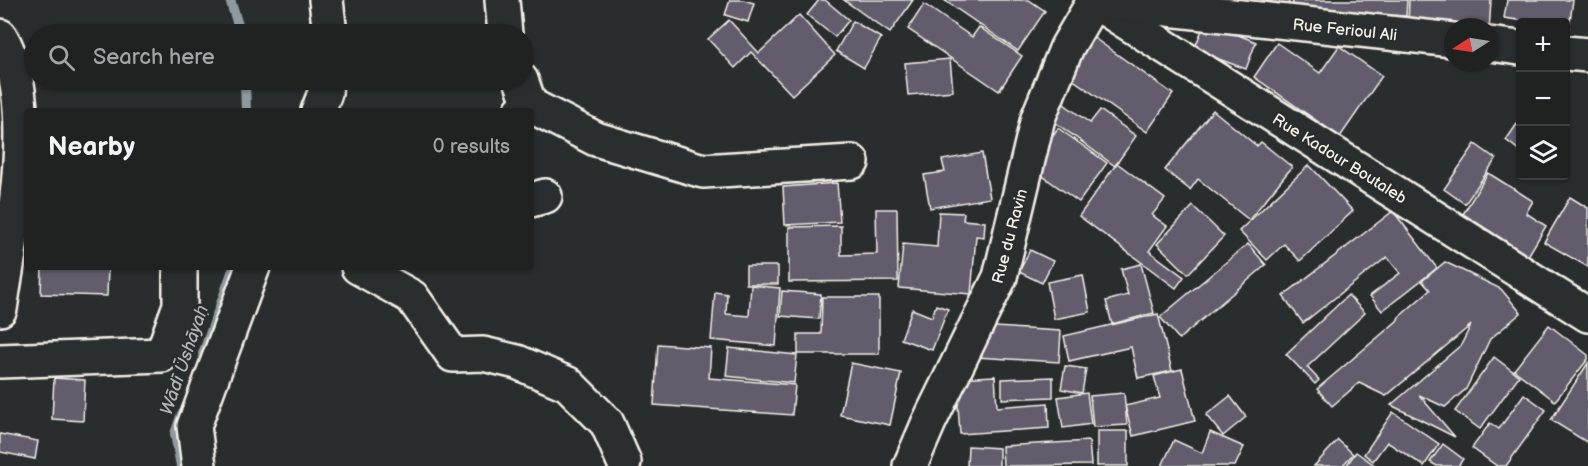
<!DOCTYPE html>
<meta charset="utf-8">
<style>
:root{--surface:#202222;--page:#282a2a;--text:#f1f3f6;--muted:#a2a4a5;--line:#3d3f40}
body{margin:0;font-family:"Balsamiq Sans",sans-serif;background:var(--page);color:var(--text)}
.controls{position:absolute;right:18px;top:18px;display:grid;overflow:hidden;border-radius:6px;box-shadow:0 2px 4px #0004}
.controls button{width:54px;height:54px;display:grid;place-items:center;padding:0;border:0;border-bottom:2px solid var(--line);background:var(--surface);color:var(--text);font:30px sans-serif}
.compass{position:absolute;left:1444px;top:18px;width:54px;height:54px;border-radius:50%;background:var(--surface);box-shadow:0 2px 4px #0004;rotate:258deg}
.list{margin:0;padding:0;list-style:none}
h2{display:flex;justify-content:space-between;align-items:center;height:78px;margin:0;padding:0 24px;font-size:26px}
h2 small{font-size:20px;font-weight:400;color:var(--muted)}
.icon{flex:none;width:33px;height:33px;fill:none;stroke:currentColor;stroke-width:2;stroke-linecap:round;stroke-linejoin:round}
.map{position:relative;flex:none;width:1588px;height:466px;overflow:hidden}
.search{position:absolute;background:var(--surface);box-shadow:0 2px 4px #0004;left:24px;top:24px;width:510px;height:66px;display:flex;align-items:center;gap:15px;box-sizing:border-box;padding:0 21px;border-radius:33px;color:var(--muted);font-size:22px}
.panel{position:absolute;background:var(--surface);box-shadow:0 2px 4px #0004;left:24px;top:108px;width:510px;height:162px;border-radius:6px}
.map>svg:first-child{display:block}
</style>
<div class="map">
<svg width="1588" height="466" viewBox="0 0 1588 466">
<rect width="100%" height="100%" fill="#2a2d2e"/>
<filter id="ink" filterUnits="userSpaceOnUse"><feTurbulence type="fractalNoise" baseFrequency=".0167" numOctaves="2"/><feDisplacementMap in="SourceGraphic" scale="12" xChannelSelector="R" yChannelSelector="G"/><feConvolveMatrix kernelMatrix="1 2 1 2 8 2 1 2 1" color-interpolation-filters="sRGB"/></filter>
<g filter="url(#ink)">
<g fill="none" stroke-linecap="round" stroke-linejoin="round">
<g stroke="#8f9a9f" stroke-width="10">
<polyline points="230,0 241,34"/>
<polyline points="245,80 246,111"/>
<polyline points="203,354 234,267"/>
<polyline points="181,466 175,434 182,414"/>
</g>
</g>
<g fill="#625c6c" stroke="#f4f1e8" stroke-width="1.5">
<polygon points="730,0 743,0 754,3 748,22 725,15"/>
<polygon points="819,0 825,0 849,20 835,37 807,15"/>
<polygon points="844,0 913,0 890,33"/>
<polygon points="944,0 1029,0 1045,11 1018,51"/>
<polygon points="1262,0 1289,0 1288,10 1261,8"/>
<polygon points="1293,0 1407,0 1406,16 1292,11"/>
<polygon points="1409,0 1491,0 1489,32 1489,27 1408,25"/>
<polygon points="1507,0 1573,0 1569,28 1566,27 1566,22 1533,22 1504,18"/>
<polygon points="924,4 972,37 979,27 1022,56 999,91 908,29"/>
<polygon points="799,15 835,55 792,95 751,52 735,68 708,39 729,20 759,53"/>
<polygon points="853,21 881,38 864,68 836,51"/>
<polygon points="1205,22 1256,42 1246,69 1194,50"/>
<polygon points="1087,33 1173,94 1147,132 1061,71"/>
<polygon points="1277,43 1320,73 1339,46 1382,76 1340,137 1254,77"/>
<polygon points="950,59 953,91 908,95 905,63"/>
<polygon points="1057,99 1090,123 1100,110 1136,136 1115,166 1045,115"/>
<polygon points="1213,110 1257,146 1261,142 1292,167 1249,220 1198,179 1190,190 1165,170"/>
<polygon points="1517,124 1520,127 1520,151 1506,140"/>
<polygon points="1058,128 1107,163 1079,202 1030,167"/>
<polygon points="1475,144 1496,159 1465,204 1444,189"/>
<polygon points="982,153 990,198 930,208 924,175 945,172 942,160"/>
<polygon points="1117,163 1165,199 1152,215 1167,226 1149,251 1184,277 1176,288 1079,216"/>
<polygon points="1309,165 1353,211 1300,261 1284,244 1267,260 1239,231"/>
<polygon points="1488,173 1533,201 1526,213 1546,226 1528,256 1463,214"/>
<polygon points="837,183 840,222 785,225 783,187"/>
<polygon points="1570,197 1588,208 1588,267 1544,242"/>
<polygon points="1193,206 1224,236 1188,274 1157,244"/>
<polygon points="876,209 897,209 898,281 789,282 789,227 841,226 841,255 877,254"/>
<polygon points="1393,211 1437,268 1382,311 1370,296 1400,273 1387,257 1303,323 1283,296"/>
<polygon points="939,212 964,213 963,220 985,222 984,237 976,236 971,294 899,288 903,244 937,247"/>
<polygon points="1248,244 1266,265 1179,339 1160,317"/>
<polygon points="1030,250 1053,261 1042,283 1019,272"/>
<polygon points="1445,262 1501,289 1521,313 1490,339 1466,389 1445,407 1419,395 1455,437 1391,405 1461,345 1471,325 1386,396 1359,383 1332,406 1317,389 1397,321 1399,317 1430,290 1422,281"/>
<polygon points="1141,264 1154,313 1112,324 1106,301 1128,295 1121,269"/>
<rect x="746" y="266" width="32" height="18"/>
<polygon points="42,267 108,267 107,296 41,294"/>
<polygon points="1083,275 1090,312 1054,319 1047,282"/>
<polygon points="751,285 780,288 776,346 711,340 715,292 727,294 726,314 749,316"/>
<polygon points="782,291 821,294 819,319 780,316"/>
<polygon points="1348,295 1365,313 1307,367 1319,380 1315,384 1286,354"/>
<polygon points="822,297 879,297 879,354 798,354 798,334 821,334"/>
<polygon points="936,305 948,309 932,350 901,339 912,309 932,317"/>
<polygon points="1158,314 1172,371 1138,378 1131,347 1069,361 1064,336"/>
<polygon points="1549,325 1588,355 1588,359 1555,401 1514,370"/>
<polygon points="977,326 1061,331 1059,362 976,357"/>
<polygon points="658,344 711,348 709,378 795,385 792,415 654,405"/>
<polygon points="729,348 797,355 794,383 726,376"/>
<polygon points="1494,357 1519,376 1480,429 1455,411"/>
<polygon points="851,363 901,373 890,425 840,415"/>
<polygon points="1588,363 1588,443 1551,420"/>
<polygon points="1065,366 1086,369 1082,393 1061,389"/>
<polygon points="1182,369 1195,421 1133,436 1125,406 1160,398 1154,376"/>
<polygon points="995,376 997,407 1048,403 1049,428 960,434 956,378"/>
<polygon points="1053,377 1053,397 1002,399 1002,379"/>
<polygon points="54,378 85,380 83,421 52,419"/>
<polygon points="1087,393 1091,424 1063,428 1058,397"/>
<polygon points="1124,393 1127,425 1093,427 1090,396"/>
<polygon points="1524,394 1546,410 1506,466 1497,466 1472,448 1490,423 1499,429"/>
<polygon points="1230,396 1246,417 1223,436 1206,415"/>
<polygon points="1393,412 1439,444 1424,466 1387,442 1373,461 1364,454"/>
<rect x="1097" y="431" width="31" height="35"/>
<polygon points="1210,432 1244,447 1235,466 1162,466 1174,440 1202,453"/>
<polygon points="0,434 38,441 35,459 0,452"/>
<polygon points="1338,440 1353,454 1342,466 1314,466"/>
<polygon points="1089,441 1091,465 1003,466 1002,446"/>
<polygon points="1443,444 1463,459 1458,466 1437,466 1430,462"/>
<polygon points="968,446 999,448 999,466 967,466"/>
<polygon points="1356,452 1376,466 1346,466"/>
</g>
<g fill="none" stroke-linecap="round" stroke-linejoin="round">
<defs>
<g id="minor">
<polyline points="326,0 330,34"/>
<polyline points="502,0 505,34"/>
<polyline points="1101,6 1588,315"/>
<path d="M 0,36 C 41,102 11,235 0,309"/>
<polyline points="1489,44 1520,48"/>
<polyline points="1566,53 1588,55"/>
<polyline points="521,80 530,105"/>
<polyline points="318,111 325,93 326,80"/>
<polyline points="521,111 530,105 596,139 703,171 852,162"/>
<polyline points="531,200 545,196"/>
<polyline points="358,267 412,297 453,355 483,354 517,362 568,384 607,423 624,462"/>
<polyline points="0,361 162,355 180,305 180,267"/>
<polyline points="199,466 194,426 253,267"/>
<polyline points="910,466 929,422 1000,277 1038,118 1067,47 1094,1 1453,40"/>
</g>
</defs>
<use href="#minor" stroke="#f4f1e8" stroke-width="38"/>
<use href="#minor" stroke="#2a2d2e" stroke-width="33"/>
</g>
</g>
<g text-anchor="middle" stroke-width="5" stroke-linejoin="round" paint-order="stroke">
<g font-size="16" fill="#f4f1e8" stroke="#2a2d2e">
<text transform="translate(1345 29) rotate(6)" y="6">Rue Ferioul Ali</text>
<text transform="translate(1340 158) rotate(32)" y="6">Rue Kadour Boutaleb</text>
<text transform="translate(1009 236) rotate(-75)" y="6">Rue du Ravin</text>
</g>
<g font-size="18" font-style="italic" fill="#b1b7b8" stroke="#2a2d2e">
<text transform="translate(184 360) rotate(-71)" y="6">Wādī Ūshāyaḥ</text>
</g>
</g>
</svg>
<div class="controls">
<button>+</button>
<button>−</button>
<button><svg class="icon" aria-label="layers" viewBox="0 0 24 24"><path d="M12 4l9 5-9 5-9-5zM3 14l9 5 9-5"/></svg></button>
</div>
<svg class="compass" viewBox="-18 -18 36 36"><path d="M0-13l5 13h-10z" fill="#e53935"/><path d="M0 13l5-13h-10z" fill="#a2a4a5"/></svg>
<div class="search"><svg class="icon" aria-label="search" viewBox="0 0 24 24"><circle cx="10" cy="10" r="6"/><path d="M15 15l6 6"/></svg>Search here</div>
<section class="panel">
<h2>Nearby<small>0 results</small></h2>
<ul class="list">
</ul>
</section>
</div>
